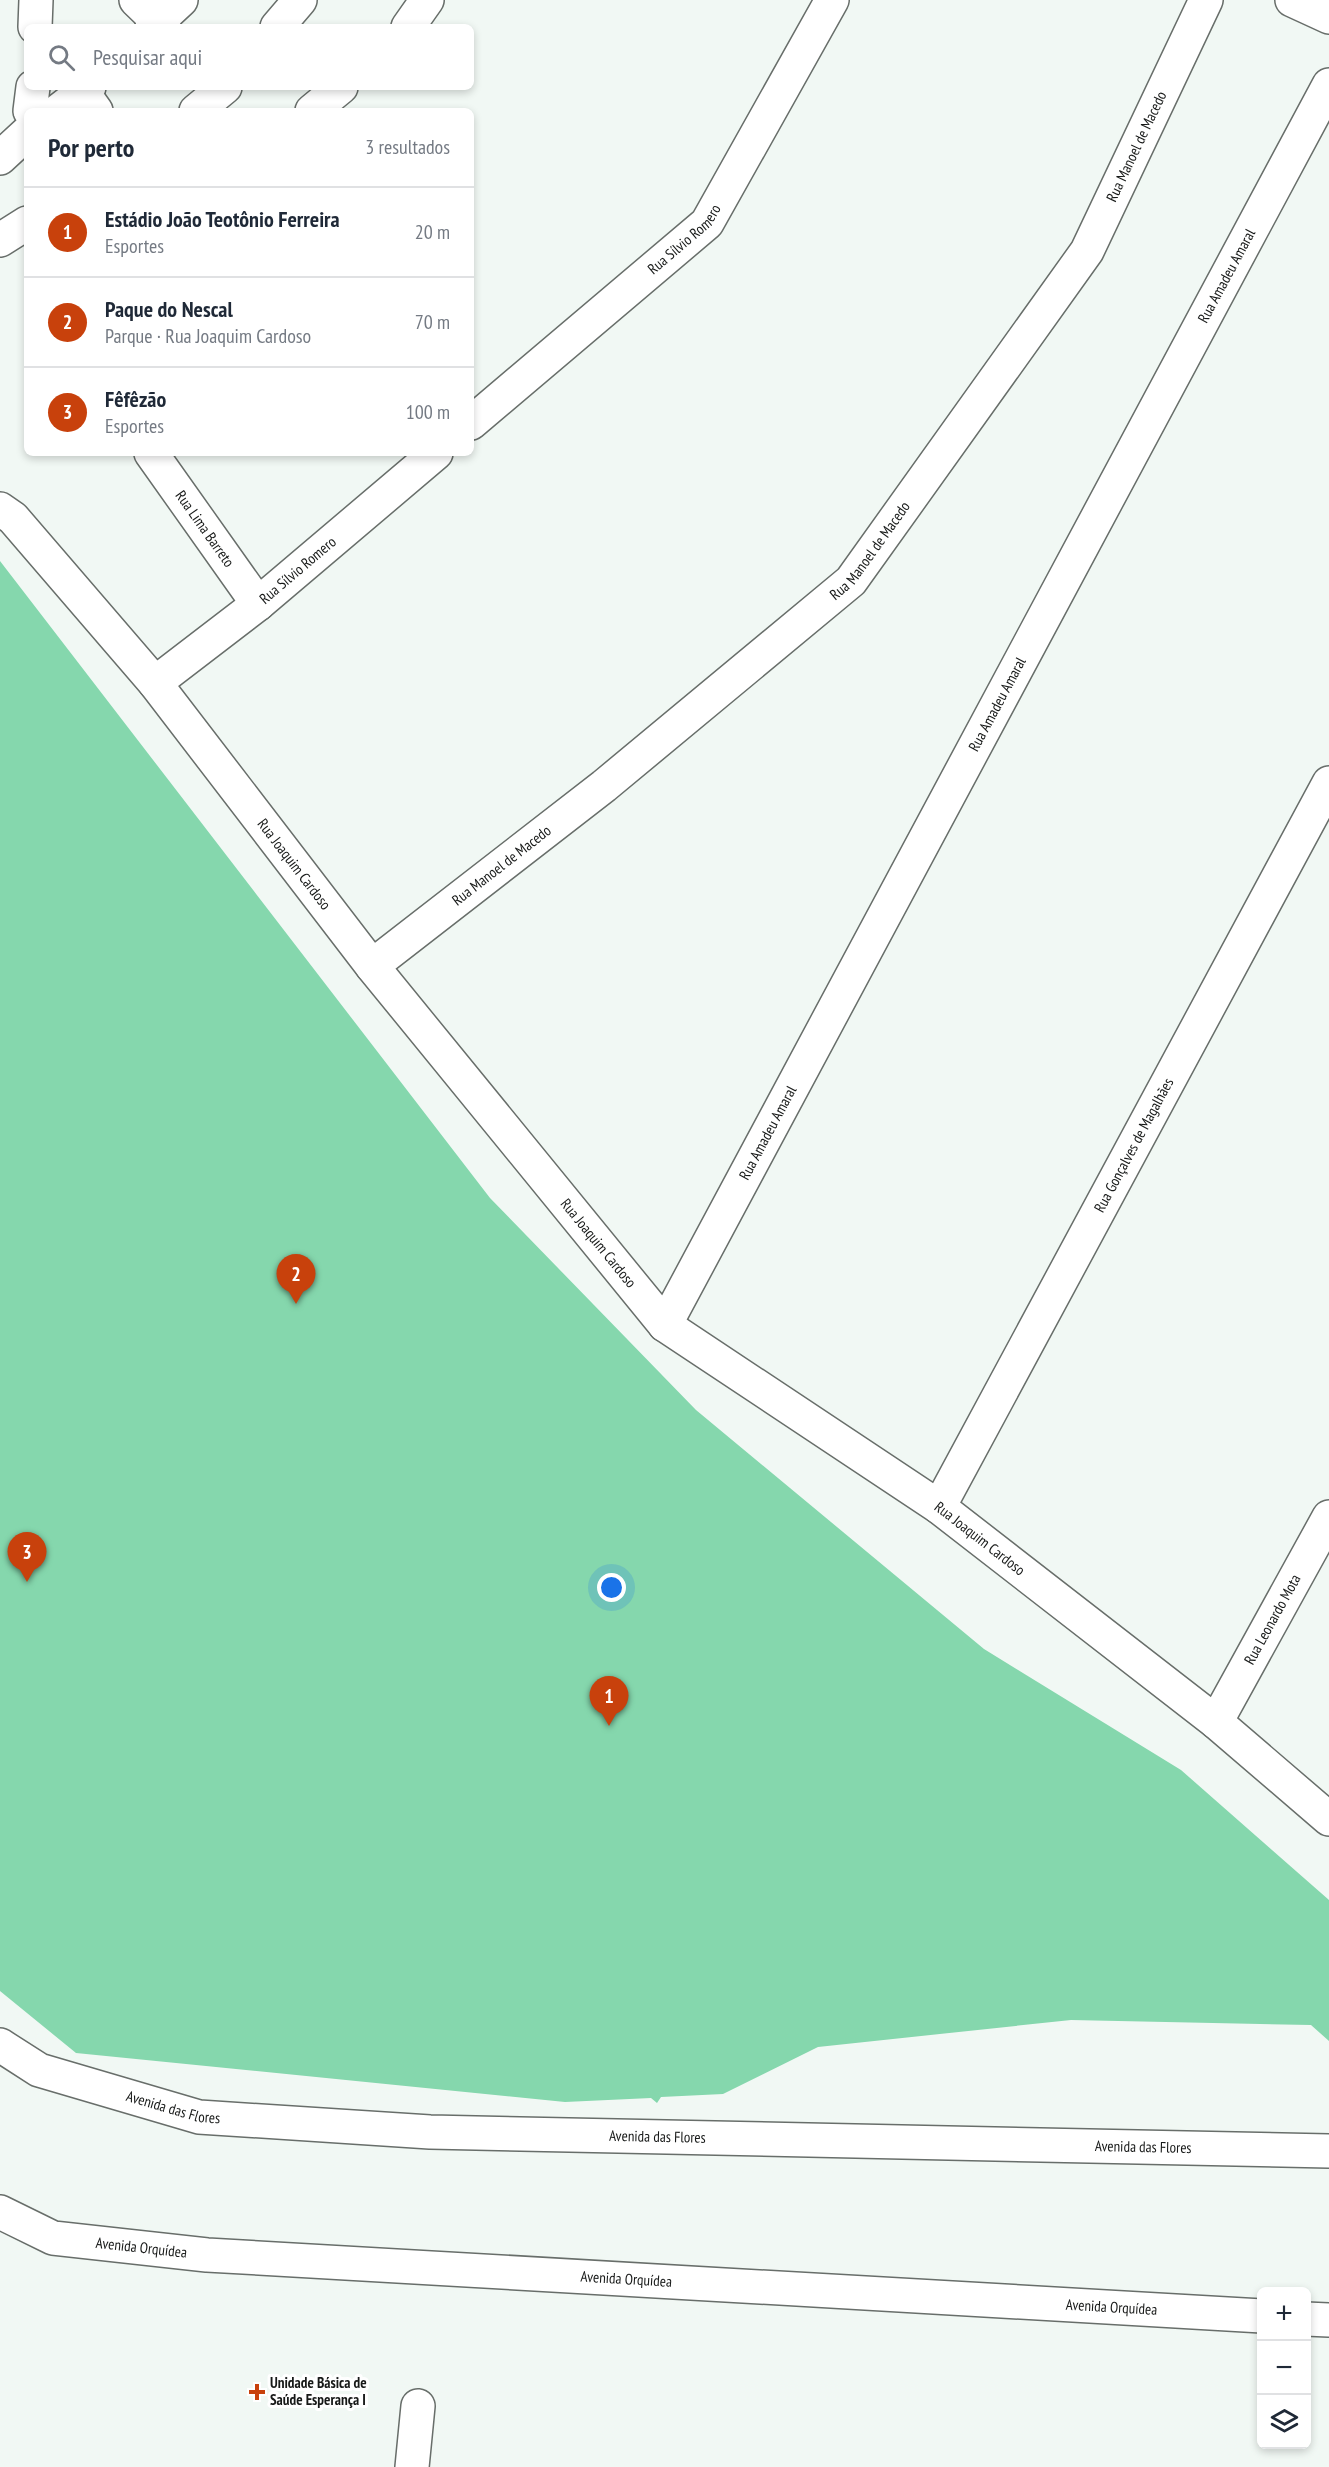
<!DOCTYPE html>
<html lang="pt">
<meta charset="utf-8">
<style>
:root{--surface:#fff;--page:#f6f6f7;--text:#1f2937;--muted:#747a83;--line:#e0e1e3;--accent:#c8410c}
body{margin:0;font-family:"PT Sans Narrow",sans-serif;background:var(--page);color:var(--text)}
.controls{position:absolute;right:18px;bottom:18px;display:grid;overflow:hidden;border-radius:9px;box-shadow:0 3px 9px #0003}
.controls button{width:54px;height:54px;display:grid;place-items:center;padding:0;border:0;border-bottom:2px solid var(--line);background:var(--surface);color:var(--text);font:30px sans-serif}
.you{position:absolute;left:612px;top:1588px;width:21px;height:21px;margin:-15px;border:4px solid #fff;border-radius:50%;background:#1a73e8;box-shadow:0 0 0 9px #1a73e833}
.badge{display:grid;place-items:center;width:39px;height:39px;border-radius:50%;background:var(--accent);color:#fff;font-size:20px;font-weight:700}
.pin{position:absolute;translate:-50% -50px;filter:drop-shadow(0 2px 3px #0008)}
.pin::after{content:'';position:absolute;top:32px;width:21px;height:18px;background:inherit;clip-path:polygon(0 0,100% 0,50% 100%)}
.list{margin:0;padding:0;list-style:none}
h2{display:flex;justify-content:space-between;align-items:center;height:78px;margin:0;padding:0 24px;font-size:26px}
h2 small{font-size:20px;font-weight:400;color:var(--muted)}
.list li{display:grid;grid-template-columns:39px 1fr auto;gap:18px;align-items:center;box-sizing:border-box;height:90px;padding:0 24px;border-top:2px solid var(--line)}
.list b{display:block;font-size:22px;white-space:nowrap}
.list p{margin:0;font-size:20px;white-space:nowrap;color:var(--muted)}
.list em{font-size:20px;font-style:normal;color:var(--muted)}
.icon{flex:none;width:33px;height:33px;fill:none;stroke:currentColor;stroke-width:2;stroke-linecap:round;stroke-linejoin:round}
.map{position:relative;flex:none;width:1329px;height:2467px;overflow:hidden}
.search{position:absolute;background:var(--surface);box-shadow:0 3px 9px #0003;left:24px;top:24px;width:450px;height:66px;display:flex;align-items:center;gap:15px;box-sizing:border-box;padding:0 21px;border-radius:9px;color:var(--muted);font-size:22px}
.panel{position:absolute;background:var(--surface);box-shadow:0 3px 9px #0003;left:24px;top:108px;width:450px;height:348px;border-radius:9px}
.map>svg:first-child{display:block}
</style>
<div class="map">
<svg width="1329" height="2467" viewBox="0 0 1329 2467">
<rect width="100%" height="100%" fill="#f1f8f4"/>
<polygon fill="#85d7ad" points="0,561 490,1198 696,1410 984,1649 1181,1770 1329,1900 1329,2041 1311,2025 1071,2020 818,2047 723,2094 661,2097 657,2103 651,2098 565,2102 76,2053 0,1991"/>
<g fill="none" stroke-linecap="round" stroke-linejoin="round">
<defs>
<g id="street">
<polyline points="136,0 164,27"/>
<polyline points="1292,0 1329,17"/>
<polyline points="408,27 427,0"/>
<polyline points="79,87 96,111"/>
<polyline points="312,111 341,87"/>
<path id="s1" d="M 471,423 L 707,223 L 832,0"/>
<path id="s2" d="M 151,453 L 258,604"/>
<path id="s3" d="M 155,683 L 258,604 L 436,453"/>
<path id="s4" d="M 372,966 L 604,786 L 851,581 L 1087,251 L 1206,0"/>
<path id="s5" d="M 665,1325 L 1329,85"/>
<path id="s6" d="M 939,1507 L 1329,783"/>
<path id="s7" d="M 1216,1722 L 1329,1517"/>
<polyline points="412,2467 418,2406"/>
</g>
<g id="secondary">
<polyline points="35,27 36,0"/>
<polyline points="152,27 181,0"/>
<polyline points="277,27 300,0"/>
<polyline points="30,111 33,87"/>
<polyline points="58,111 89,87"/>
<polyline points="196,111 225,87"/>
<polyline points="0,158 27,133"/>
<polyline points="0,240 27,223"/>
<path id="s8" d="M 0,509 L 13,518 L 155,683 L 372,966 L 665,1325 L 939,1507 L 1216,1722 L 1329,1819"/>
<path id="s9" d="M 0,2045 L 39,2070 L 199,2117 L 430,2132 L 1329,2151"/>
<path id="s10" d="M 0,2212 L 53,2238 L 207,2255 L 1262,2316"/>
<polyline points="1306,2319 1329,2320"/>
</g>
</defs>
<use href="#street" stroke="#686e6a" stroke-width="36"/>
<use href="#secondary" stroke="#686e6a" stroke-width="36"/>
<use href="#street" stroke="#fff" stroke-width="33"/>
<use href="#secondary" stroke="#fff" stroke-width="33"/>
</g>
<path fill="#c8410c" stroke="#fff" stroke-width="2" d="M254 2383h6v6h6v6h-6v6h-6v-6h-6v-6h6z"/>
<g text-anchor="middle" stroke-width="6" stroke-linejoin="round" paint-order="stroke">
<g font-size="15" fill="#171918" stroke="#fff">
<text dy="5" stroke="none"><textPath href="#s4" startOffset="1136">Rua Manoel de Macedo</textPath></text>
<text dy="5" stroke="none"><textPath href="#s1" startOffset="282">Rua Sílvio Romero</textPath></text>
<text dy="5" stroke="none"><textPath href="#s5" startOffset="1190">Rua Amadeu Amaral</textPath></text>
<text dy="5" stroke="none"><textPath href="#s2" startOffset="93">Rua Lima Barreto</textPath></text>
<text dy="5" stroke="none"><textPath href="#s4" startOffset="650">Rua Manoel de Macedo</textPath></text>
<text dy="5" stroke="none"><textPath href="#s3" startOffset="182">Rua Sílvio Romero</textPath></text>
<text dy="5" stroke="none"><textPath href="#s5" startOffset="704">Rua Amadeu Amaral</textPath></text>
<text dy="5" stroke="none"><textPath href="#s8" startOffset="462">Rua Joaquim Cardoso</textPath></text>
<text dy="5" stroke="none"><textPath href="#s4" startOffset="164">Rua Manoel de Macedo</textPath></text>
<text dy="5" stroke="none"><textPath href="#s5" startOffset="218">Rua Amadeu Amaral</textPath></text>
<text dy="5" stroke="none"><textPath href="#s6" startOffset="411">Rua Gonçalves de Magalhães</textPath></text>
<text dy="5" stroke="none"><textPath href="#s8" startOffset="948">Rua Joaquim Cardoso</textPath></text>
<text dy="5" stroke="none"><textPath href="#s8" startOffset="1434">Rua Joaquim Cardoso</textPath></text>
<text dy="5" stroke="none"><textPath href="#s7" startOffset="117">Rua Leonardo Mota</textPath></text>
<text dy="5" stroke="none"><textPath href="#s9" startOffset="186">Avenida das Flores</textPath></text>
<text dy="5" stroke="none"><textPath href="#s9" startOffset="672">Avenida das Flores</textPath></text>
<text dy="5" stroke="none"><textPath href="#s9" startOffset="1158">Avenida das Flores</textPath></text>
<text dy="5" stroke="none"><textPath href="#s10" startOffset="148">Avenida Orquídea</textPath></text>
<text dy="5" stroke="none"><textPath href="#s10" startOffset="634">Avenida Orquídea</textPath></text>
<text dy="5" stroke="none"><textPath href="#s10" startOffset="1120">Avenida Orquídea</textPath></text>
</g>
<g font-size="15" font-weight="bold" fill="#171918" stroke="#fff" text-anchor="start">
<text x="270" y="2388">Unidade Básica de<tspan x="270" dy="17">Saúde Esperança I</tspan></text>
</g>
</g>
</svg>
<div class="controls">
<button>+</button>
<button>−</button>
<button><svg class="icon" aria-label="layers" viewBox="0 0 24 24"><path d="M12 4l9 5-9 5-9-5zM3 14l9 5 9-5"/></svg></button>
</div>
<div class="you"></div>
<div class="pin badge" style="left:609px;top:1726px">1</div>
<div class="pin badge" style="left:296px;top:1304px">2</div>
<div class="pin badge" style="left:27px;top:1582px">3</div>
<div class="search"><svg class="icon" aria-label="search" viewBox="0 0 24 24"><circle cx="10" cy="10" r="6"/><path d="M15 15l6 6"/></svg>Pesquisar aqui</div>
<section class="panel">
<h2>Por perto<small>3 resultados</small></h2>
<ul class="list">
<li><span class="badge">1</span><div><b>Estádio João Teotônio Ferreira</b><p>Esportes</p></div><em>20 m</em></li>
<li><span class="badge">2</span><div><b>Paque do Nescal</b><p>Parque · Rua Joaquim Cardoso</p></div><em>70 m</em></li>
<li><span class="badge">3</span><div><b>Fêfêzão</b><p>Esportes</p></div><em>100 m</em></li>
</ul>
</section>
</div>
